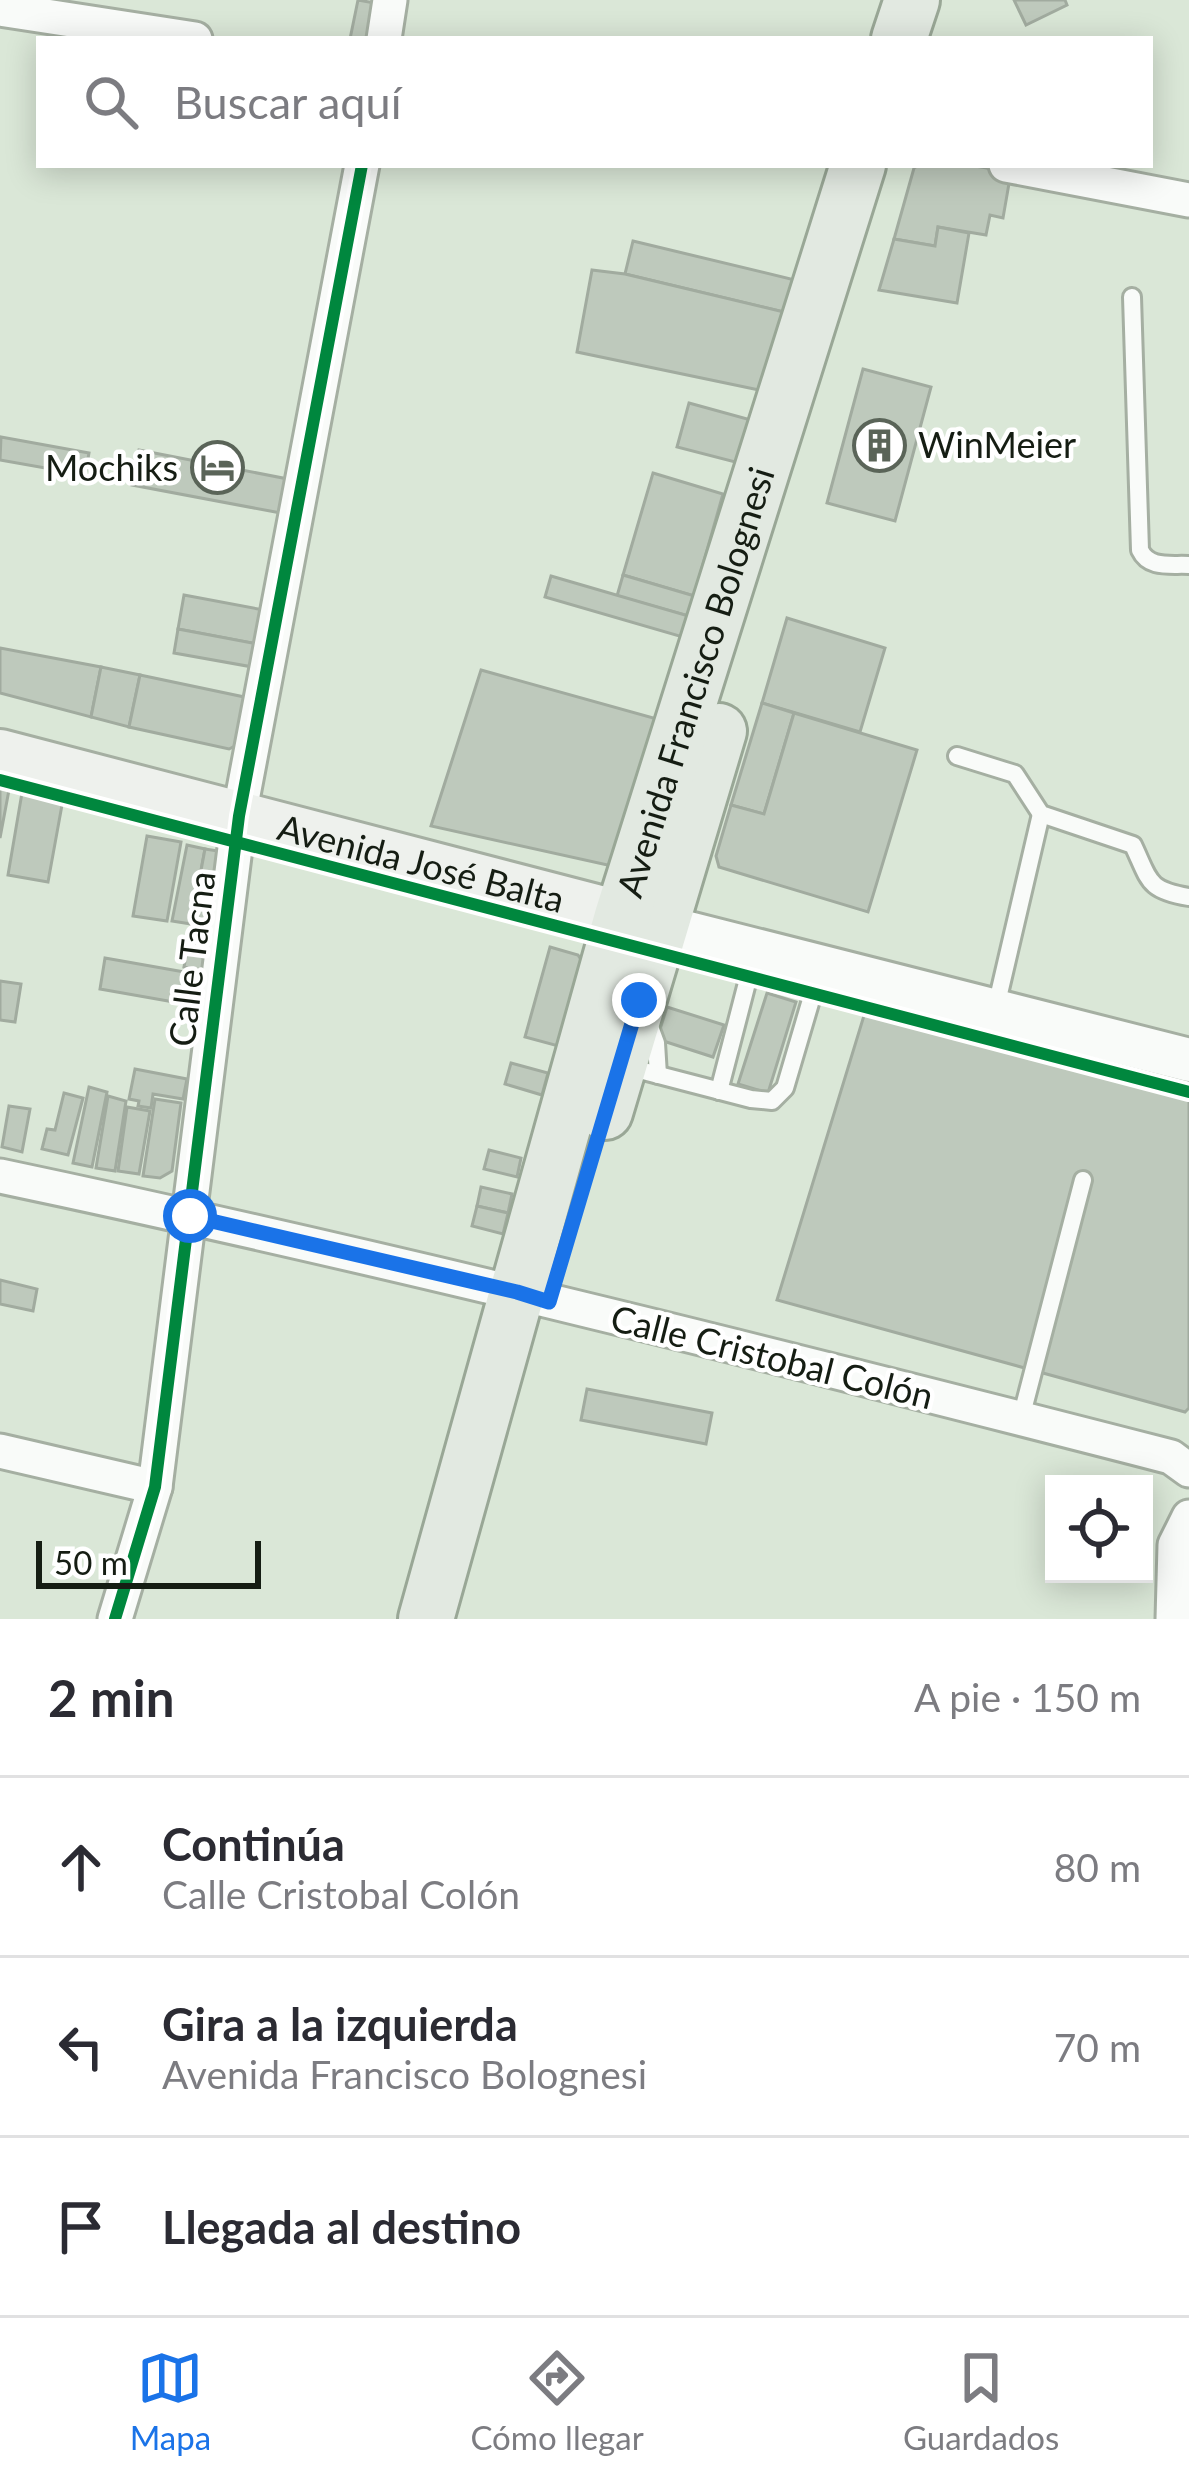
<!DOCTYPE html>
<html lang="es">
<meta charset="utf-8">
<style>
:root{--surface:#fff;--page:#f7f7f7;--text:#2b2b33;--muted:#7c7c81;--line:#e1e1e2;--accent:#1a73e8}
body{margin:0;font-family:Lato,sans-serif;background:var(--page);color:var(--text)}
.controls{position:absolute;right:36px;bottom:36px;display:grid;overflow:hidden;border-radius:0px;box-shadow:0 6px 30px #0003}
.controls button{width:108px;height:108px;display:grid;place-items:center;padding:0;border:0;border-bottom:3px solid var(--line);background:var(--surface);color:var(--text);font:60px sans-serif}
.scale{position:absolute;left:36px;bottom:30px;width:225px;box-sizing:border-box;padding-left:12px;border:6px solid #151d13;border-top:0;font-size:33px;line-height:42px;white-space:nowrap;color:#151d13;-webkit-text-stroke:9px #fff;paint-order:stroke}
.stop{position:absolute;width:36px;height:36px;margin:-27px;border:9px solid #1a73e8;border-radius:50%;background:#fff}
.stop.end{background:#1a73e8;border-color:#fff;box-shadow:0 3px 12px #0008}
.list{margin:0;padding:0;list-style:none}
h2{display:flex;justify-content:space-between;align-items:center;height:156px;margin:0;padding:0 48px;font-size:51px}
h2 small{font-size:39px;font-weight:400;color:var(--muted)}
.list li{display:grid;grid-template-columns:78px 1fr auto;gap:36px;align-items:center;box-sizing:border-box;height:180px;padding:0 48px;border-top:3px solid var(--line)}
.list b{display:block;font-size:45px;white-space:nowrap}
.list p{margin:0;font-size:39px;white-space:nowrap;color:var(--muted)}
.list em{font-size:39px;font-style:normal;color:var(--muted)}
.icon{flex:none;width:66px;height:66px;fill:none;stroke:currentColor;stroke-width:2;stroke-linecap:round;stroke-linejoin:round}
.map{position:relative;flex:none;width:1189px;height:1619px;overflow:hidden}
.search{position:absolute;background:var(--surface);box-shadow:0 6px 30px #0003;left:36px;right:36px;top:36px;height:132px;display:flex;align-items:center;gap:30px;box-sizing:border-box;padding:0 42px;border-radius:0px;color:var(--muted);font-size:45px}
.sheet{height:696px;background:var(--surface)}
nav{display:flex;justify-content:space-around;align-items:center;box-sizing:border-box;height:168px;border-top:3px solid var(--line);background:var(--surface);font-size:33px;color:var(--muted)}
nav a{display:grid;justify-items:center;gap:6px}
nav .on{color:var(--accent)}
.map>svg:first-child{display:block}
</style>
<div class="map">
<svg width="1189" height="1619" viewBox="0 0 1189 1619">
<rect width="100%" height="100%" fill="#dae7d7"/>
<g fill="#bec9bc" stroke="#a1ab9f" stroke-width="3">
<polygon points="358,0 380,4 370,39 350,39"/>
<polygon points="1014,0 1065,0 1067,5 1026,25"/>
<polygon points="919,165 969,165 1011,172 1003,218 990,215 986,235 938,227 935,246 894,239 914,168"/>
<polygon points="938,227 969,233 957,303 879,290 894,239 935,246"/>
<polygon points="633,241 795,280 784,312 625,274"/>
<polygon points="592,270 625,274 784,312 759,390 577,352"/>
<polygon points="863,369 931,387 895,521 827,503"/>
<polygon points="689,403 751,420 739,463 677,447"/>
<polygon points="1,437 89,453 85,475 0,460"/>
<polygon points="139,450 293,480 286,514 132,485"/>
<polygon points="653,473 723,494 694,596 623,575"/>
<polygon points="623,575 698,597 692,617 617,596"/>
<polygon points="551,576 692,617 686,638 545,597"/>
<polygon points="184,595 269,611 263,645 178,629"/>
<polygon points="787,618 885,648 860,732 762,703"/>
<polygon points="178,629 263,645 258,668 174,653"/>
<polygon points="0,648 101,667 91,717 0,693"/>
<polygon points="101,667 140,675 129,727 91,717"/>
<polygon points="481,670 657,719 612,866 431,826"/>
<polygon points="140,675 249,698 239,744 229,749 129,727"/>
<polygon points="762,703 794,713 764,814 731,805"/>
<polygon points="794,713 917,750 868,912 719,867 716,856 731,805 764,814"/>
<polygon points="0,772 12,774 0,838"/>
<polygon points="23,787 64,794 48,882 8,875"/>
<polygon points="147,836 181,842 167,921 133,916"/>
<polygon points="187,845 205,849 191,924 172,921"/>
<polygon points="205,849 218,851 216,929 191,924"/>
<polygon points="191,929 215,933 208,971 184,967"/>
<polygon points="550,947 578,955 585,966 562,1047 525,1037"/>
<polygon points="105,958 207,976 202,1007 100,989"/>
<polygon points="0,981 21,984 15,1022 0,1020"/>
<polygon points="767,993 796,1002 768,1093 738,1084"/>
<polygon points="667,1007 724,1025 713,1057 657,1039"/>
<polygon points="866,1009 1189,1094 1189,1408 1185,1412 777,1300"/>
<polygon points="511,1063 548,1073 542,1095 505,1084"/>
<polygon points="135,1069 187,1079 183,1099 153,1094 151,1108 138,1106 139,1101 129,1099"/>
<polygon points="89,1087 107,1092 92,1167 73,1163"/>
<polygon points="64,1093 83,1098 68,1155 42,1149 47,1129 55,1130"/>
<polygon points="108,1096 126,1101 115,1171 96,1168"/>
<polygon points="155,1099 181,1103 172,1171 160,1178 143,1176"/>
<polygon points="9,1106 30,1109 22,1152 2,1147"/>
<polygon points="127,1107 150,1111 139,1174 118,1171"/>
<polygon points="489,1150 521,1158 517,1177 484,1169"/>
<polygon points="481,1187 512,1194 508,1213 477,1206"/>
<polygon points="477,1206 508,1213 503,1234 472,1226"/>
<polygon points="0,1280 37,1289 33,1311 0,1304"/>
<polygon points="587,1389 712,1413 706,1444 581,1420"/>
</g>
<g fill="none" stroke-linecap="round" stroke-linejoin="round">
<defs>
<g id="service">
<path d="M 1132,297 L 1140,550 C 1149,569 1170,564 1189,565"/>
<path d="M 957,756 L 1015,774 L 1041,814 L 1133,845 C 1150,881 1147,890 1189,897"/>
<polyline points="995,1011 1041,814"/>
<polyline points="649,1024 656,1043 658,1075"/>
<polyline points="628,1067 751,1099 772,1101 785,1088 813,993 818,967"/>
<polyline points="719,1091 755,952"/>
<polyline points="1021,1418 1083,1180"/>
</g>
<g id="minor">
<polyline points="0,9 195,39"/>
<polyline points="384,39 390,0"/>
<polyline points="1006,165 1189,200"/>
<path d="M 0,1176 C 393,1259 782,1357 1171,1457 L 1189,1470"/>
<polyline points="0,1451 155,1487"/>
<polyline points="115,1619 155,1487 239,816 362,165"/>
<polyline points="1173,1619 1175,1545 1189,1517"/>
</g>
<polyline id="tertiary" points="661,926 1189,1060"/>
<g id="secondary">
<path id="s1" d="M 0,754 L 657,925"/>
</g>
<g id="primary">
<polyline points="899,39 912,0"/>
<polyline points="605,1112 719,731"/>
<path id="s2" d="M 426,1619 L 622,916 L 858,165"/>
</g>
</defs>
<use href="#service" stroke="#a5afa2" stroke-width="22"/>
<use href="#minor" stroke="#a5afa2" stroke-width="39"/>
<use href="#tertiary" stroke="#a5afa2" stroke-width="48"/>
<use href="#secondary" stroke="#a5afa2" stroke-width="54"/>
<use href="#primary" stroke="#99a796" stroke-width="60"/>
<use href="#service" stroke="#f9fbf9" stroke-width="16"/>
<use href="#minor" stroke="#f9fbf9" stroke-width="33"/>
<use href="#tertiary" stroke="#f9fbf9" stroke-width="42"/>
<use href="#secondary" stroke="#eef1ed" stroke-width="48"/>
<use href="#primary" stroke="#e2e9e1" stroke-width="54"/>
<defs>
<g id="cycleway">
<polyline points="0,780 1189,1092"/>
<polyline points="115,1619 155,1487 239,816 362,165"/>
</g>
</defs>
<use href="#cycleway" stroke="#fff" stroke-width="20"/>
<use href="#cycleway" stroke="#00873e" stroke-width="12"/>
</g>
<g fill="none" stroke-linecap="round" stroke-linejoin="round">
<polyline stroke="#1a73e8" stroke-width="15" points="190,1216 517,1292 549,1302 639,1000"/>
</g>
<defs>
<symbol id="building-ring" viewBox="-11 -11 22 22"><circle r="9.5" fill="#fff" stroke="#5a6458" stroke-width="1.5"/><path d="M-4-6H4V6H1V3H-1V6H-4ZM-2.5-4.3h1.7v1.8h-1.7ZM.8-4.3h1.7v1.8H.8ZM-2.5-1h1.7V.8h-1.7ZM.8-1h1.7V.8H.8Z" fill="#5a6458"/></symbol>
<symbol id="hotel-ring" viewBox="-11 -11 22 22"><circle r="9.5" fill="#fff" stroke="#5a6458" stroke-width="1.5"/><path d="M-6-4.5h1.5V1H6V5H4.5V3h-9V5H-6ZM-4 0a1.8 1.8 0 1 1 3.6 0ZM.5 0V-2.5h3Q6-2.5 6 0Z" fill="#5a6458"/></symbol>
</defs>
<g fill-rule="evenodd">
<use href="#building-ring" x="850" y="416" width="59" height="59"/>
<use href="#hotel-ring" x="188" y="438" width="59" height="59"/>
</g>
<g text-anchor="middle" stroke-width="9" stroke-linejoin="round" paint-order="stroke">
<g font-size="36" fill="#151d13" stroke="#fff" text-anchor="start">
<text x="918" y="458">WinMeier</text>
<text x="178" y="481" text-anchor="end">Mochiks</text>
</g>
<g font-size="36" fill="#151d13" stroke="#fff">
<text dy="13" stroke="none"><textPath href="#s2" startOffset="975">Avenida Francisco Bolognesi</textPath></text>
<text dy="13" stroke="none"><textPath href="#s1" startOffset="435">Avenida José Balta</textPath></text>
<text transform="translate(192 959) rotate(-83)" y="13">Calle Tacna</text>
<text transform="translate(772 1357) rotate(14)" y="13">Calle Cristobal Colón</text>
</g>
</g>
</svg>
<div class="controls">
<button><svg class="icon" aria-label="locate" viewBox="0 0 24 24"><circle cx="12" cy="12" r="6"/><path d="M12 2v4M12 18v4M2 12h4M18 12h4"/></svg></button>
</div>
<div class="scale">50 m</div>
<div class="stop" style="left:190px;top:1216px"></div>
<div class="stop end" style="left:639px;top:1000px"></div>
<div class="search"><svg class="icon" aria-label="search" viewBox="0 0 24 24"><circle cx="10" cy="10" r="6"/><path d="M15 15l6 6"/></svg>Buscar aquí</div>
</div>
<section class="sheet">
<h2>2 min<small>A pie · 150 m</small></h2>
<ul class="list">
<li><svg class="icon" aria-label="ahead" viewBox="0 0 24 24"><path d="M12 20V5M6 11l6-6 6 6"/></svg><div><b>Continúa</b><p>Calle Cristobal Colón</p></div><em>80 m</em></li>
<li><svg class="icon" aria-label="left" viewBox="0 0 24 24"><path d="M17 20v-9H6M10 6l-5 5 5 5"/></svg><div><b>Gira a la izquierda</b><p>Avenida Francisco Bolognesi</p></div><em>70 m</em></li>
<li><svg class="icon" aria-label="arrive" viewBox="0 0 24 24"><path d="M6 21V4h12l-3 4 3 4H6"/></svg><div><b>Llegada al destino</b></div></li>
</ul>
</section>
<nav>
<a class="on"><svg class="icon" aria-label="map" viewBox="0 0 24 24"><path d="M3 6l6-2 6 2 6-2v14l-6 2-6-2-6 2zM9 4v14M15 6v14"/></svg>Mapa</a>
<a><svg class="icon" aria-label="directions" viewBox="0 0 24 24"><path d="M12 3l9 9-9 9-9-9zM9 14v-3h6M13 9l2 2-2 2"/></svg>Cómo llegar</a>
<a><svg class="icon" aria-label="saved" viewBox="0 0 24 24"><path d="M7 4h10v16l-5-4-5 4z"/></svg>Guardados</a>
</nav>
